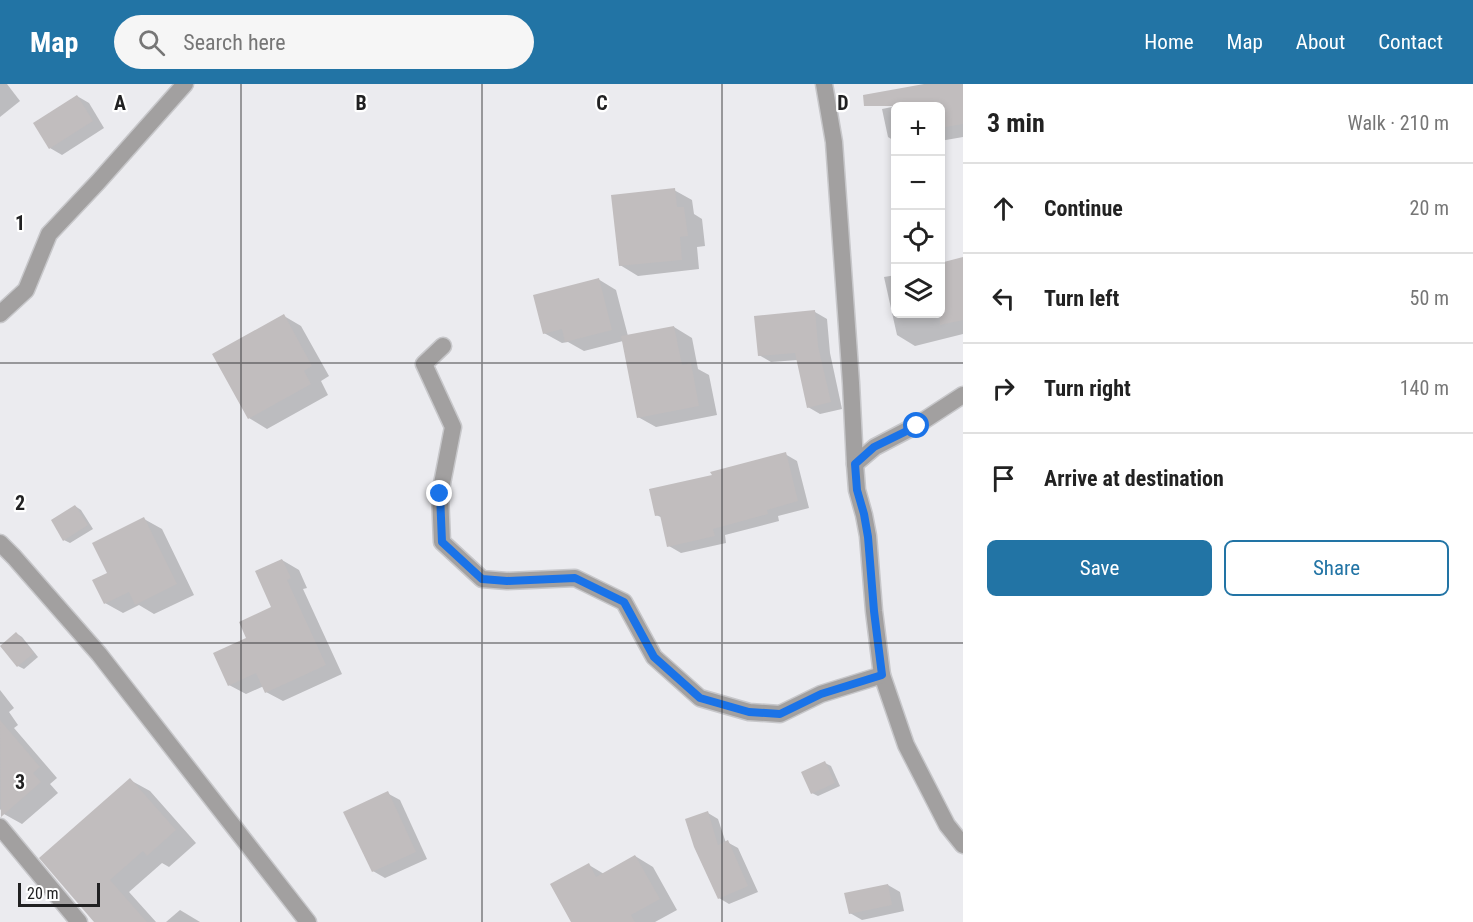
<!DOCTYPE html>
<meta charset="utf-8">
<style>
:root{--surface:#fff;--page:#f6f6f6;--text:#222;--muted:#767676;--line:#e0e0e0;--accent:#2274a5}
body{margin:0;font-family:"Roboto Condensed",sans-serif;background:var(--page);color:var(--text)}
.controls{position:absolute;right:18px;top:18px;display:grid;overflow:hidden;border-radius:9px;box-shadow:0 3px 9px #0003}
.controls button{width:54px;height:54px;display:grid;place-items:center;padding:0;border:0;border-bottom:2px solid var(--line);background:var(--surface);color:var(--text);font:30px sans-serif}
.scale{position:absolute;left:18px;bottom:15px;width:82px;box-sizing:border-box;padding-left:6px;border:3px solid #212122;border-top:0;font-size:16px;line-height:21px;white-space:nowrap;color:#212122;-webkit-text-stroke:4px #fff;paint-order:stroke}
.stop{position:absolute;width:18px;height:18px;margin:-14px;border:4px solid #1a73e8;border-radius:50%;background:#fff}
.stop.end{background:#1a73e8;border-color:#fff;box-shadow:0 2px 6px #0008}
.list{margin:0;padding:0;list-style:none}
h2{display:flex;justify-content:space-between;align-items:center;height:78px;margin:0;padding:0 24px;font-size:26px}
h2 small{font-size:20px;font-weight:400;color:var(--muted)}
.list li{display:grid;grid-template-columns:39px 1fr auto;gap:18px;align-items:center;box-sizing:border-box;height:90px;padding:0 24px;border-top:2px solid var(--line)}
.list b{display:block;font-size:22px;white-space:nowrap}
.list em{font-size:20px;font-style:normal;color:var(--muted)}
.actions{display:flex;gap:12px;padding:18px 24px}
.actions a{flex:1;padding:14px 0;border:2px solid var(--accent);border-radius:9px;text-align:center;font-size:21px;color:var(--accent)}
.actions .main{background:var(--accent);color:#fff}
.icon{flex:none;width:33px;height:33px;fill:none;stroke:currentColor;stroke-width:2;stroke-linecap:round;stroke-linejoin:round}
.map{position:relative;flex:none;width:963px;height:838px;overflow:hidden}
header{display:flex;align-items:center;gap:36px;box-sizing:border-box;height:84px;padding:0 30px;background:var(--accent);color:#fff}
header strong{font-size:28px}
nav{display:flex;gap:33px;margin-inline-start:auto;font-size:21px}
.search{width:420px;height:54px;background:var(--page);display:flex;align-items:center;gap:15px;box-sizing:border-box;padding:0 21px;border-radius:33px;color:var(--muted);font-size:22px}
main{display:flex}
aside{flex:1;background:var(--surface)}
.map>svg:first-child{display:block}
</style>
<header>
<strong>Map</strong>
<div class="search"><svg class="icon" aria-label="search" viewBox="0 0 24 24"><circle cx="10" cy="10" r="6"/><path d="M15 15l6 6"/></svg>Search here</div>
<nav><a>Home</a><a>Map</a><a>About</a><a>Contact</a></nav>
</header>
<main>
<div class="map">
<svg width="963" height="838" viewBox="0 0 963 838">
<rect width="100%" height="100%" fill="#ebebef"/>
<g fill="#0003">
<polygon points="0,0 7,0 20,17 0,33"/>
<polygon points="933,0 963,0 963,53 940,57 940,22 896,22 896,58 888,53 882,25 892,23 890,8"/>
<polygon points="77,12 89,19 104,44 62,71 50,64"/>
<polygon points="674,106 692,116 694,130 702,135 705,162 697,163 699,185 638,192 620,181"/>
<polygon points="963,175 963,250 915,262 897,251 884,193 896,191 896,230 940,230"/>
<polygon points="598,195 616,206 628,252 674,243 692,254 698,285 709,291 717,331 656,343 638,333 623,257 584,267 568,258 562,259 544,249"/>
<polygon points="815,228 827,235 830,269 842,325 820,330 808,323 798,276 771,278 759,271"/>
<polygon points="284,232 301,242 329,292 321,297 328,311 267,345 249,334"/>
<polygon points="785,370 797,377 809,424 778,432 779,437 725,451 726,459 681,469 669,462 663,434 656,431"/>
<polygon points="75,422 81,426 93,445 70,459 64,456"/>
<polygon points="144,435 162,445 194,511 154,530 139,521 123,529 105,519 109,489"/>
<polygon points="282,476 299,486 307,504 303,505 342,590 283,617 266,608 264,602 246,610 229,601 248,555 273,524"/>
<polygon points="16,549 22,553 38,573 24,585 18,582"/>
<polygon points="0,606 14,624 9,628 18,641 14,644 57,694 50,700 58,709 22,740 4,730 0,725"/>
<polygon points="825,679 831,682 840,702 818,712 812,709"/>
<polygon points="130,696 150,707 196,759 169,783 162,779 129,808 156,838 97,838"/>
<polygon points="387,709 400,716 427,775 385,794 373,787"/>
<polygon points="708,729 718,735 726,759 727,758 738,764 758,808 729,820 719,814"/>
<polygon points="635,772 653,783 677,826 655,838 573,838 589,781 604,790"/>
<polygon points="888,801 900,808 904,827 862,836 850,829"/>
<polygon points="180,826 200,838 166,838"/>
</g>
<g fill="#c1bdbe">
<polygon points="924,0 963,0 963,40 940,44 940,22 864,22 863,11"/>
<polygon points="77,11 93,37 49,65 33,39"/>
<polygon points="675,104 677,123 684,123 688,152 680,153 682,176 619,182 611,111"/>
<polygon points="963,173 963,236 940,241 940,179"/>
<polygon points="599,194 612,246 565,258 562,245 543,250 533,211"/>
<polygon points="815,226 818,262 831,318 807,324 795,269 758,272 754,232"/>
<polygon points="284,230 312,282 304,287 311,300 248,335 212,270"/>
<polygon points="674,242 682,281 691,279 699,322 637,334 621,252"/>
<polygon points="786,368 798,417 767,426 768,430 713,445 715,452 667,463 660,431 655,432 649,405 712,391 710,388"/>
<polygon points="75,421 88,441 63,457 51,436"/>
<polygon points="144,433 177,500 135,521 129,508 104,520 92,496 107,489 92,459"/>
<polygon points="282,475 291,494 287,496 326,581 265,609 256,589 228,602 213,569 246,554 239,538 271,523 255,487"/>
<polygon points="16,548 34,569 17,583 0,562"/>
<polygon points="0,636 40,683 33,689 41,698 1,733"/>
<polygon points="825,677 835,699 811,710 801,688"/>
<polygon points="130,694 176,746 147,772 143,767 110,796 147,838 94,838 39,774"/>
<polygon points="388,707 416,768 372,788 343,728"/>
<polygon points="708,727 718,761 728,756 748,802 718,815 694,763 685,735"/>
<polygon points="635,771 660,815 631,831 635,838 571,838 550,800 589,779 596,793"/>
<polygon points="888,800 892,821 849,830 844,809"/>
</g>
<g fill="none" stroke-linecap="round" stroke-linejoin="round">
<defs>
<g id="minor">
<polyline points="824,0 834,58 851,299 855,380 857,406 864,431 868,452 874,527 882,591 906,661 947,741 963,761"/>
<polyline points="0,230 26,206 49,150 98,98 185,0"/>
<polyline points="443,262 424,280 453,343 440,410 442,458 482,495 507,497 575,494 624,518 654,573 700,614 749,628 780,630 821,610 882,591"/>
<polyline points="855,380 875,363 917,341 963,311"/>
<polyline points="0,459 14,473 99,570 308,838"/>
<polyline points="0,743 79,838"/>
</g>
</defs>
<use href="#minor" stroke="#c7c7ca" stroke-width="19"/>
<use href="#minor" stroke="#a2a0a0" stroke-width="16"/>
</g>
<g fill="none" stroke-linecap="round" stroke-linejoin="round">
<polyline stroke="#1a73e8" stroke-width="8" points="440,410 442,458 482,495 507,497 575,494 624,518 654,573 700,614 749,628 780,630 821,610 882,591 874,527 868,453 864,430 857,406 855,380 874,363 917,342"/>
</g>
<path fill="none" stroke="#212122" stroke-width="1.5" stroke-opacity="0.55" d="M 241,0 L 241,838M 482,0 L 482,838M 722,0 L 722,838M 0,279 L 963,279M 0,559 L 963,559"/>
<g font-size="20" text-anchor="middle" font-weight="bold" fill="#212122" stroke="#fff" stroke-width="4.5" stroke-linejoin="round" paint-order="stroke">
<text x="120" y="26">A</text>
<text x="361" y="26">B</text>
<text x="602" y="26">C</text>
<text x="843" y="26">D</text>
<text x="20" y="146">1</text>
<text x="20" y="426">2</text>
<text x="20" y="705">3</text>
</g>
</svg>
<div class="controls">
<button>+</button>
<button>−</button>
<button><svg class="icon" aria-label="locate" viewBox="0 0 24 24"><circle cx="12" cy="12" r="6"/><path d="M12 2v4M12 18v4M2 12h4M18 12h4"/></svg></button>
<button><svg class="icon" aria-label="layers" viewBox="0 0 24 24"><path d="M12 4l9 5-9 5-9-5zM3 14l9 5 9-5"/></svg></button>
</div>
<div class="scale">20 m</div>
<div class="stop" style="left:917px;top:342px"></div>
<div class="stop end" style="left:440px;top:410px"></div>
</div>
<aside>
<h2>3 min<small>Walk · 210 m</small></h2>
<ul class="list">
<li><svg class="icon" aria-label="ahead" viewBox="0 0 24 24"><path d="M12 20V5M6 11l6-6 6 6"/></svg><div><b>Continue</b></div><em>20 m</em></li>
<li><svg class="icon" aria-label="left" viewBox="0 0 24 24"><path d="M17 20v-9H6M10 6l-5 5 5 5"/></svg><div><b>Turn left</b></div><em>50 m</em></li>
<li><svg class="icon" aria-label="right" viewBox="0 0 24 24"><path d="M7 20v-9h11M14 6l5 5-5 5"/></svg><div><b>Turn right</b></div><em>140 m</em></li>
<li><svg class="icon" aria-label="arrive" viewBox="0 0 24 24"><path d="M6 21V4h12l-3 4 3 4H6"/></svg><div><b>Arrive at destination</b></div></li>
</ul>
<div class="actions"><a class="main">Save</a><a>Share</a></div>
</aside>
</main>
